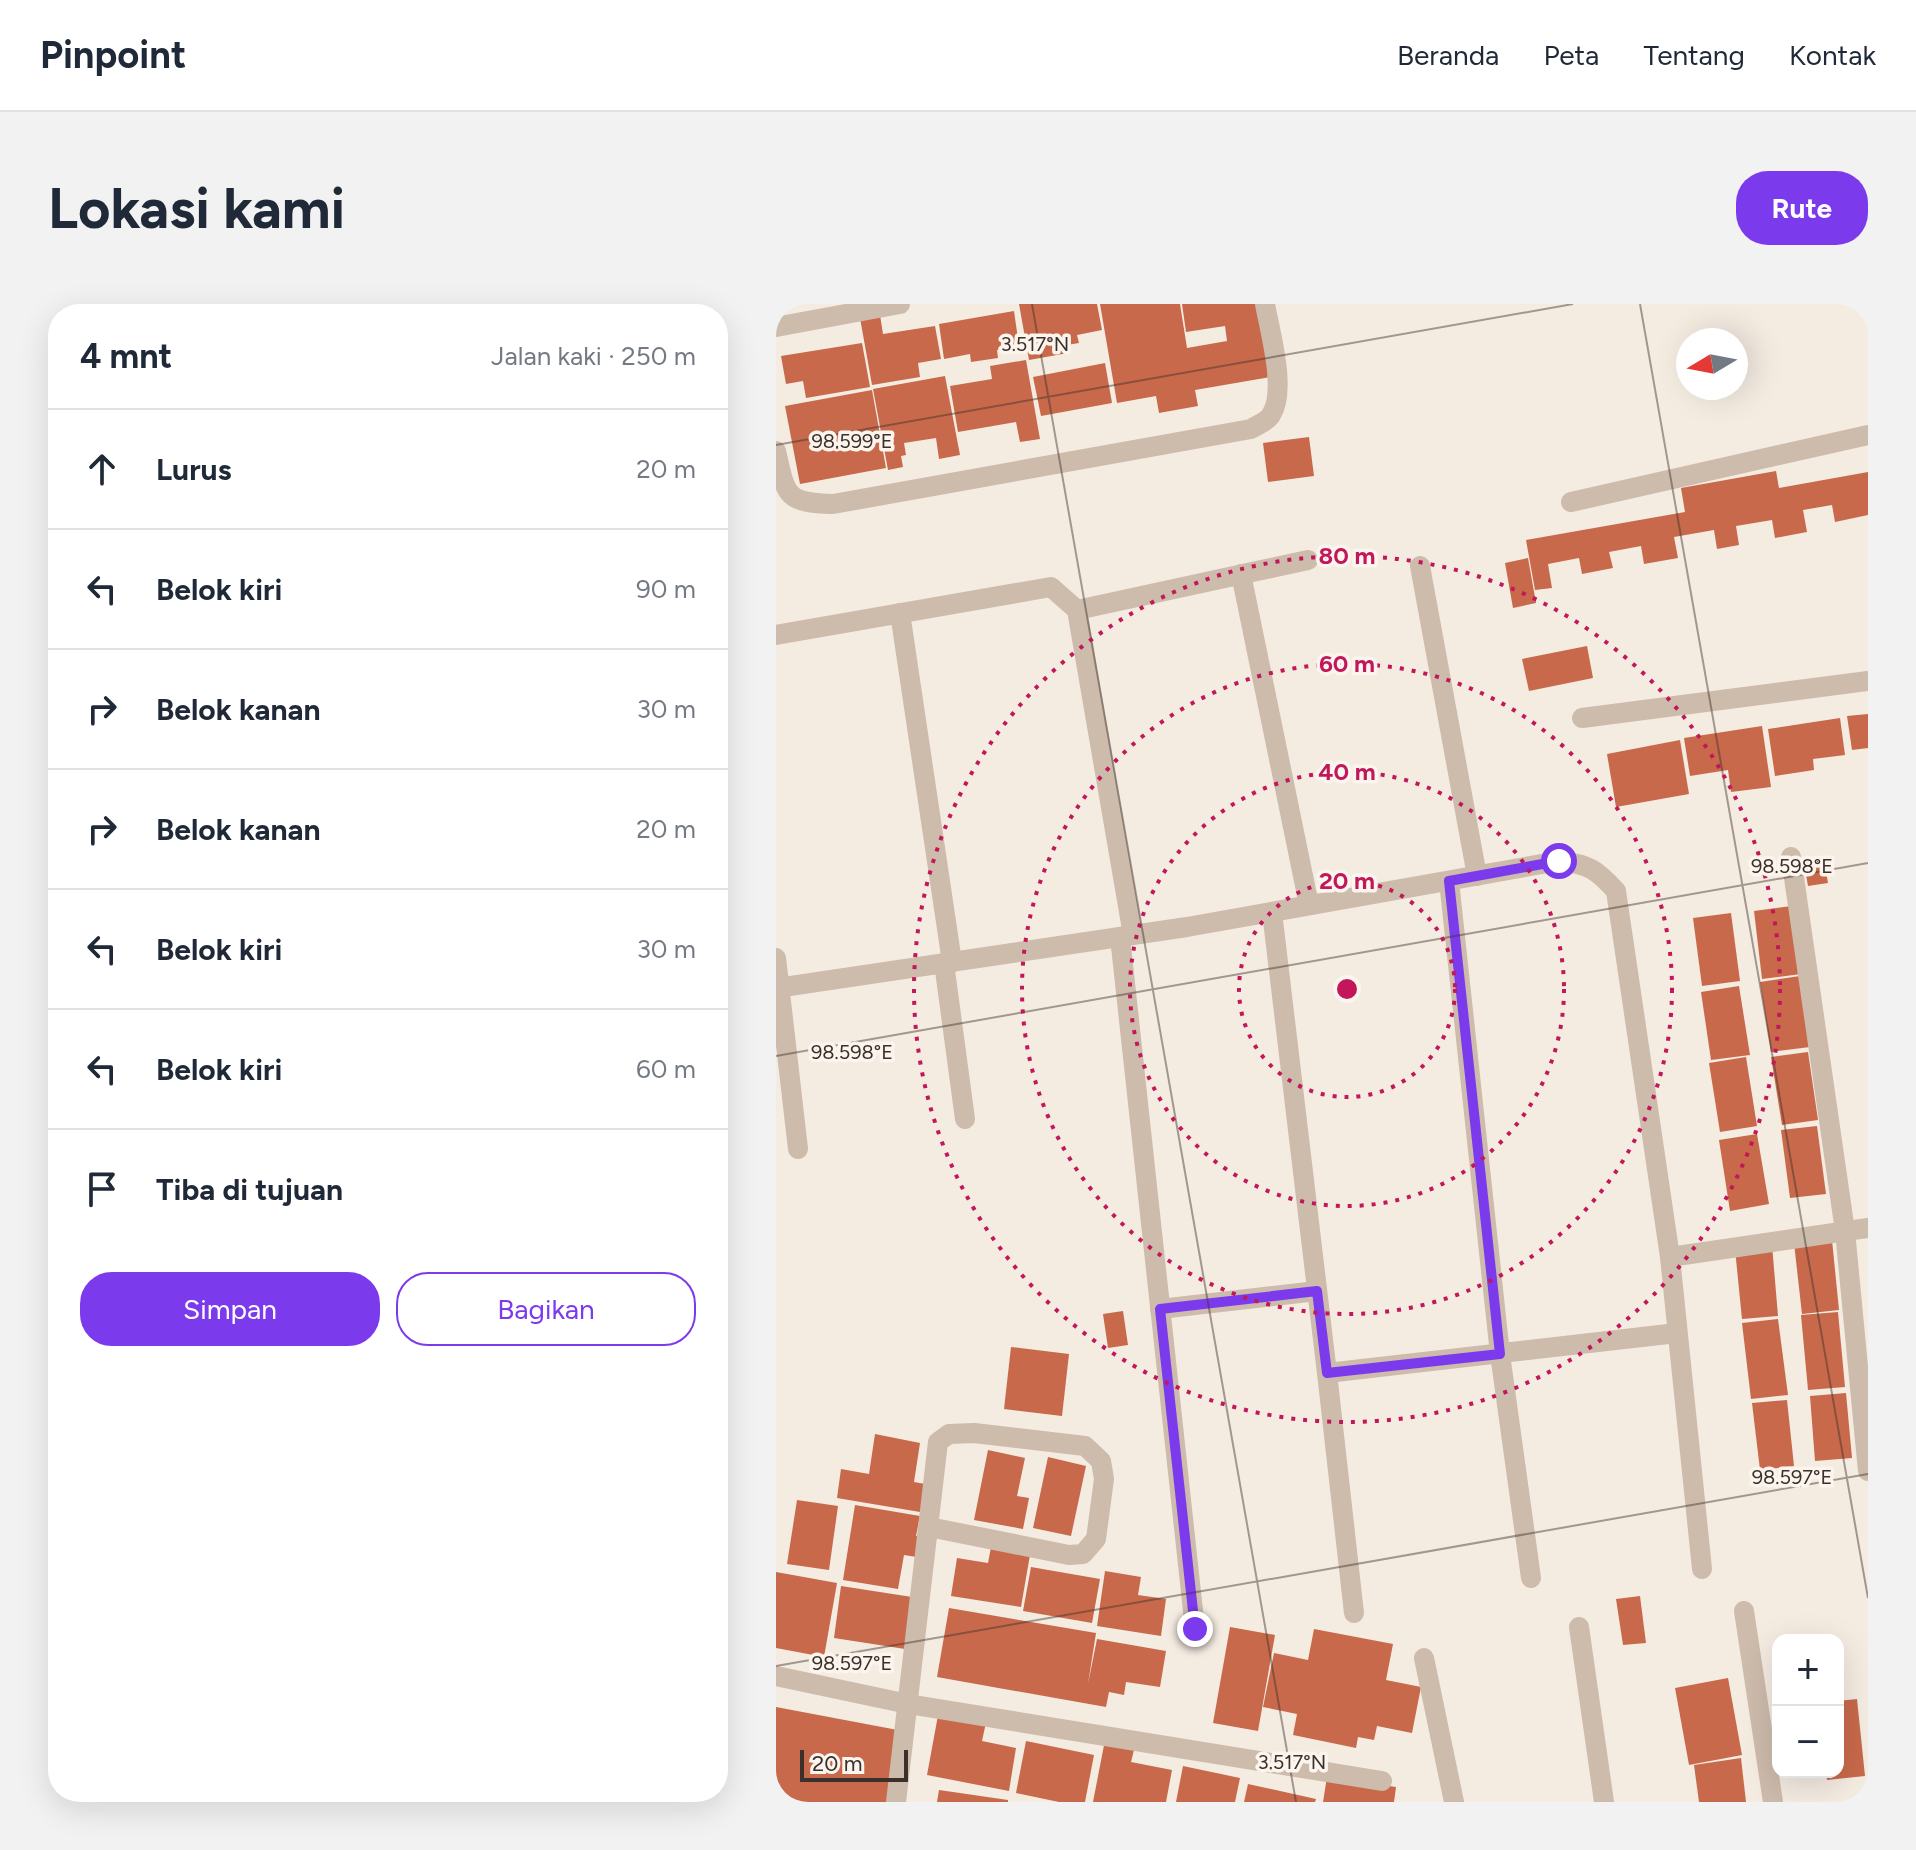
<!DOCTYPE html>
<html lang="id">
<meta charset="utf-8">
<style>
:root{--surface:#fff;--page:#f2f2f3;--text:#1f2937;--muted:#747a83;--line:#e0e1e3;--accent:#7c3aed}
body{margin:0;font-family:Figtree,sans-serif;background:var(--page);color:var(--text)}
.controls{position:absolute;right:24px;bottom:24px;display:grid;overflow:hidden;border-radius:16px;box-shadow:0 8px 32px #0002}
.controls button{width:72px;height:72px;display:grid;place-items:center;padding:0;border:0;border-bottom:2px solid var(--line);background:var(--surface);color:var(--text);font:40px sans-serif}
.compass{position:absolute;left:900px;top:24px;width:72px;height:72px;border-radius:50%;background:var(--surface);box-shadow:0 8px 32px #0002;rotate:260deg}
.scale{position:absolute;left:24px;bottom:20px;width:108px;box-sizing:border-box;padding-left:8px;border:4px solid #3b302b;border-top:0;font-size:22px;line-height:28px;white-space:nowrap;color:#3b302b;-webkit-text-stroke:6px #fbf5ee;paint-order:stroke}
.stop{position:absolute;width:24px;height:24px;margin:-18px;border:6px solid #7c3aed;border-radius:50%;background:#fff}
.stop.end{background:#7c3aed;border-color:#fff;box-shadow:0 2px 8px #0008}
.list{margin:0;padding:0;list-style:none}
h2{display:flex;justify-content:space-between;align-items:center;height:104px;margin:0;padding:0 32px;font-size:34px}
h2 small{font-size:26px;font-weight:400;color:var(--muted)}
.list li{display:grid;grid-template-columns:52px 1fr auto;gap:24px;align-items:center;box-sizing:border-box;height:120px;padding:0 32px;border-top:2px solid var(--line)}
.list b{display:block;font-size:30px;white-space:nowrap}
.list em{font-size:26px;font-style:normal;color:var(--muted)}
.actions{display:flex;gap:16px;padding:24px 32px}
.actions a{flex:1;padding:18px 0;border:2px solid var(--accent);border-radius:32px;text-align:center;font-size:28px;color:var(--accent)}
.actions .main{background:var(--accent);color:#fff}
.icon{flex:none;width:44px;height:44px;fill:none;stroke:currentColor;stroke-width:2;stroke-linecap:round;stroke-linejoin:round}
.map{position:relative;flex:none;width:1092px;height:1498px;overflow:hidden;border-radius:32px}
header{display:flex;align-items:center;gap:48px;box-sizing:border-box;height:112px;padding:0 40px;background:var(--surface);border-bottom:2px solid var(--line)}
header strong{font-size:38px}
nav{display:flex;gap:44px;margin-inline-start:auto;font-size:28px}
.intro{display:flex;align-items:center;justify-content:space-between;box-sizing:border-box;height:192px;padding:0 48px}
h1{margin:0;font-size:56px}
.button{padding:20px 36px;border-radius:32px;background:var(--accent);color:#fff;font-size:28px;font-weight:700}
main{display:flex;gap:48px;padding:0 48px}
aside{flex:1;background:var(--surface);border-radius:32px;box-shadow:0 8px 32px #0002}
.map>svg:first-child{display:block}
</style>
<header>
<strong>Pinpoint</strong>
<nav><a>Beranda</a><a>Peta</a><a>Tentang</a><a>Kontak</a></nav>
</header>
<div class="intro"><h1>Lokasi kami</h1><a class="button">Rute</a></div>
<main>
<aside>
<h2>4 mnt<small>Jalan kaki · 250 m</small></h2>
<ul class="list">
<li><svg class="icon" aria-label="ahead" viewBox="0 0 24 24"><path d="M12 20V5M6 11l6-6 6 6"/></svg><div><b>Lurus</b></div><em>20 m</em></li>
<li><svg class="icon" aria-label="left" viewBox="0 0 24 24"><path d="M17 20v-9H6M10 6l-5 5 5 5"/></svg><div><b>Belok kiri</b></div><em>90 m</em></li>
<li><svg class="icon" aria-label="right" viewBox="0 0 24 24"><path d="M7 20v-9h11M14 6l5 5-5 5"/></svg><div><b>Belok kanan</b></div><em>30 m</em></li>
<li><svg class="icon" aria-label="right" viewBox="0 0 24 24"><path d="M7 20v-9h11M14 6l5 5-5 5"/></svg><div><b>Belok kanan</b></div><em>20 m</em></li>
<li><svg class="icon" aria-label="left" viewBox="0 0 24 24"><path d="M17 20v-9H6M10 6l-5 5 5 5"/></svg><div><b>Belok kiri</b></div><em>30 m</em></li>
<li><svg class="icon" aria-label="left" viewBox="0 0 24 24"><path d="M17 20v-9H6M10 6l-5 5 5 5"/></svg><div><b>Belok kiri</b></div><em>60 m</em></li>
<li><svg class="icon" aria-label="arrive" viewBox="0 0 24 24"><path d="M6 21V4h12l-3 4 3 4H6"/></svg><div><b>Tiba di tujuan</b></div></li>
</ul>
<div class="actions"><a class="main">Simpan</a><a>Bagikan</a></div>
</aside>
<div class="map">
<svg width="1092" height="1498" viewBox="0 0 1092 1498">
<rect width="100%" height="100%" fill="#f4ebe1"/>
<g fill="#c8694b">
<polygon points="243,0 321,0 326,26 301,31 303,39 291,41 292,49 253,56"/>
<polygon points="324,0 404,0 411,44 451,37 449,22 410,28 406,0 488,0 500,72 419,86 422,102 383,109 380,92 341,99"/>
<polygon points="238,7 243,42 221,46 222,54 195,58 194,50 168,55 163,20"/>
<polygon points="104,11 107,30 159,22 165,55 142,59 144,73 96,81 84,14"/>
<polygon points="86,39 94,83 30,94 27,77 10,80 5,52"/>
<polygon points="250,56 264,135 244,138 240,118 182,128 174,82 216,75 214,62"/>
<polygon points="329,59 336,99 265,112 257,73"/>
<polygon points="169,72 184,151 163,155 160,134 128,139 130,151 125,152 127,163 112,166 97,85"/>
<polygon points="96,86 110,164 24,180 9,102"/>
<polygon points="533,133 538,172 492,178 487,139"/>
<polygon points="1000,167 1003,184 1092,168 1092,211 1059,218 1056,201 1027,206 1031,228 999,234 996,216 960,222 963,241 941,245 938,226 898,233 902,254 868,260 865,242 833,248 837,264 806,270 803,254 772,260 776,284 759,286 750,236 909,208 905,184"/>
<polygon points="752,254 760,299 737,304 729,259"/>
<polygon points="811,342 817,374 753,387 746,355"/>
<polygon points="1092,410 1092,444 1076,446 1071,412"/>
<polygon points="1064,414 1069,451 1037,455 1038,466 999,472 992,425"/>
<polygon points="986,422 995,483 955,488 952,466 914,472 908,434"/>
<polygon points="904,436 913,490 840,503 831,450"/>
<polygon points="1048,556 1052,579 1032,582 1028,559"/>
<polygon points="1016,602 1025,670 986,675 978,607"/>
<polygon points="955,609 964,677 926,682 917,614"/>
<polygon points="1024,672 1034,743 995,748 984,678"/>
<polygon points="963,682 974,751 935,756 925,688"/>
<polygon points="1032,748 1042,816 1006,821 995,753"/>
<polygon points="970,753 981,822 944,828 933,759"/>
<polygon points="1041,822 1050,890 1014,894 1005,826"/>
<polygon points="981,830 993,900 954,907 943,836"/>
<polygon points="1056,936 1063,1006 1026,1010 1018,939"/>
<polygon points="996,941 1002,1012 966,1015 959,945"/>
<polygon points="347,1007 352,1041 332,1044 327,1010"/>
<polygon points="1062,1008 1069,1083 1032,1086 1025,1011"/>
<polygon points="1002,1015 1012,1091 975,1095 966,1019"/>
<polygon points="235,1043 293,1050 286,1112 228,1105"/>
<polygon points="1070,1089 1076,1154 1039,1157 1034,1092"/>
<polygon points="1011,1096 1018,1162 984,1166 976,1099"/>
<polygon points="99,1130 144,1139 138,1178 155,1181 150,1209 61,1194 65,1165 93,1170"/>
<polygon points="212,1146 249,1154 241,1192 253,1194 247,1225 198,1216"/>
<polygon points="272,1153 310,1162 295,1232 257,1224"/>
<polygon points="21,1196 62,1202 53,1266 11,1260"/>
<polygon points="79,1201 144,1212 140,1232 150,1233 147,1254 128,1251 122,1285 67,1276"/>
<polygon points="216,1238 255,1245 245,1303 175,1292 181,1254 212,1259"/>
<polygon points="255,1263 324,1275 316,1319 247,1307"/>
<polygon points="329,1267 365,1273 362,1291 390,1295 385,1332 321,1322"/>
<polygon points="0,1268 61,1279 48,1353 0,1344"/>
<polygon points="65,1282 136,1293 129,1345 58,1334"/>
<polygon points="864,1292 870,1339 847,1341 840,1295"/>
<polygon points="173,1304 320,1329 312,1380 321,1335 390,1347 384,1383 350,1378 348,1391 333,1388 330,1403 161,1373"/>
<polygon points="454,1323 499,1331 482,1427 437,1419"/>
<polygon points="538,1325 617,1340 610,1376 645,1383 636,1429 601,1422 598,1436 582,1433 580,1444 517,1431 521,1410 487,1403 498,1349 532,1356"/>
<polygon points="952,1374 966,1451 913,1461 899,1384"/>
<polygon points="1081,1395 1089,1472 1051,1476 1050,1468 1062,1468 1062,1397"/>
<polygon points="0,1403 127,1427 114,1498 0,1498"/>
<polygon points="163,1406 211,1414 206,1437 240,1444 233,1487 151,1471"/>
<polygon points="329,1436 359,1442 355,1458 396,1466 390,1498 317,1498"/>
<polygon points="250,1437 318,1451 309,1498 283,1498 240,1489"/>
<polygon points="965,1454 970,1498 923,1498 918,1461"/>
<polygon points="407,1462 464,1474 459,1498 400,1498"/>
<polygon points="551,1473 620,1483 618,1498 547,1498"/>
<polygon points="472,1480 540,1495 539,1498 468,1498"/>
<polygon points="163,1486 232,1496 232,1498 161,1498"/>
</g>
<g fill="none" stroke-linecap="round" stroke-linejoin="round">
<g stroke="#cdbbac" stroke-width="20">
<polyline points="0,23 124,0"/>
<path d="M 0,147 C 10,191 9,199 57,200 L 475,125 C 481,121 491,118 495,111 C 511,87 494,28 489,0"/>
<polyline points="795,198 1092,131"/>
<polyline points="644,262 701,572"/>
<polyline points="465,270 533,601"/>
<polyline points="301,306 532,256"/>
<polyline points="124,309 176,658"/>
<polyline points="0,331 275,283 301,306 357,631"/>
<polyline points="806,414 1092,377"/>
<polyline points="1015,553 1069,927 1092,1167"/>
<polyline points="673,577 724,1050 755,1274"/>
<polyline points="496,608 551,1069 901,1029"/>
<polyline points="344,633 419,1325"/>
<polyline points="0,654 22,845"/>
<polyline points="168,659 189,815"/>
<path d="M 0,684 L 411,623 L 783,557 C 813,560 821,566 840,587 L 894,953 L 926,1265"/>
<polyline points="894,953 1092,924"/>
<polyline points="384,1005 541,987"/>
<polyline points="551,1069 578,1309"/>
<polyline points="968,1307 997,1498"/>
<polyline points="803,1323 828,1498"/>
<polyline points="648,1354 678,1498"/>
<polyline points="0,1372 132,1400 606,1477"/>
<polyline points="120,1498 162,1138 173,1130 198,1129 309,1142 325,1157 328,1175 320,1235 307,1250 293,1251 153,1223"/>
</g>
</g>
<g fill="none" stroke-linecap="round" stroke-linejoin="round">
<polyline stroke="#7c3aed" stroke-width="10" points="419,1325 384,1005 541,987 551,1069 724,1050 673,577 783,557"/>
</g>
<path fill="none" stroke="#3b302b" stroke-width="2" stroke-opacity="0.45" d="M 256,0 L 520,1498M 864,0 L 1092,1294M 0,141 L 797,0M 0,752 L 1092,559M 0,1362 L 1092,1170"/>
<g fill="none" stroke="#c2185b" stroke-width="4" stroke-dasharray="4 8">
<circle cx="571" cy="685" r="108"/>
<circle cx="571" cy="685" r="217"/>
<circle cx="571" cy="685" r="325"/>
<circle cx="571" cy="685" r="433"/>
</g>
<g font-size="20" text-anchor="middle" fill="#3b302b" stroke="#fbf5ee" stroke-width="7" stroke-linejoin="round" paint-order="stroke">
<text x="259" y="47">3.517°N</text>
<text x="76" y="144">98.599°E</text>
<text x="1016" y="569">98.598°E</text>
<text x="76" y="755">98.598°E</text>
<text x="1016" y="1180">98.597°E</text>
<text x="76" y="1366">98.597°E</text>
<text x="516" y="1465">3.517°N</text>
</g>
<circle cx="571" cy="685" r="12" fill="#c2185b" stroke="#fbf5ee" stroke-width="4"/>
<g font-size="24" text-anchor="middle" font-weight="bold" fill="#c2185b" stroke="#fbf5ee" stroke-width="7" stroke-linejoin="round" paint-order="stroke">
<text x="571" y="260">80 m</text>
<text x="571" y="368">60 m</text>
<text x="571" y="476">40 m</text>
<text x="571" y="585">20 m</text>
</g>
</svg>
<div class="controls">
<button>+</button>
<button>−</button>
</div>
<svg class="compass" viewBox="-18 -18 36 36"><path d="M0-13l5 13h-10z" fill="#e53935"/><path d="M0 13l5-13h-10z" fill="#747a83"/></svg>
<div class="scale">20 m</div>
<div class="stop" style="left:783px;top:557px"></div>
<div class="stop end" style="left:419px;top:1325px"></div>
</div>
</main>
